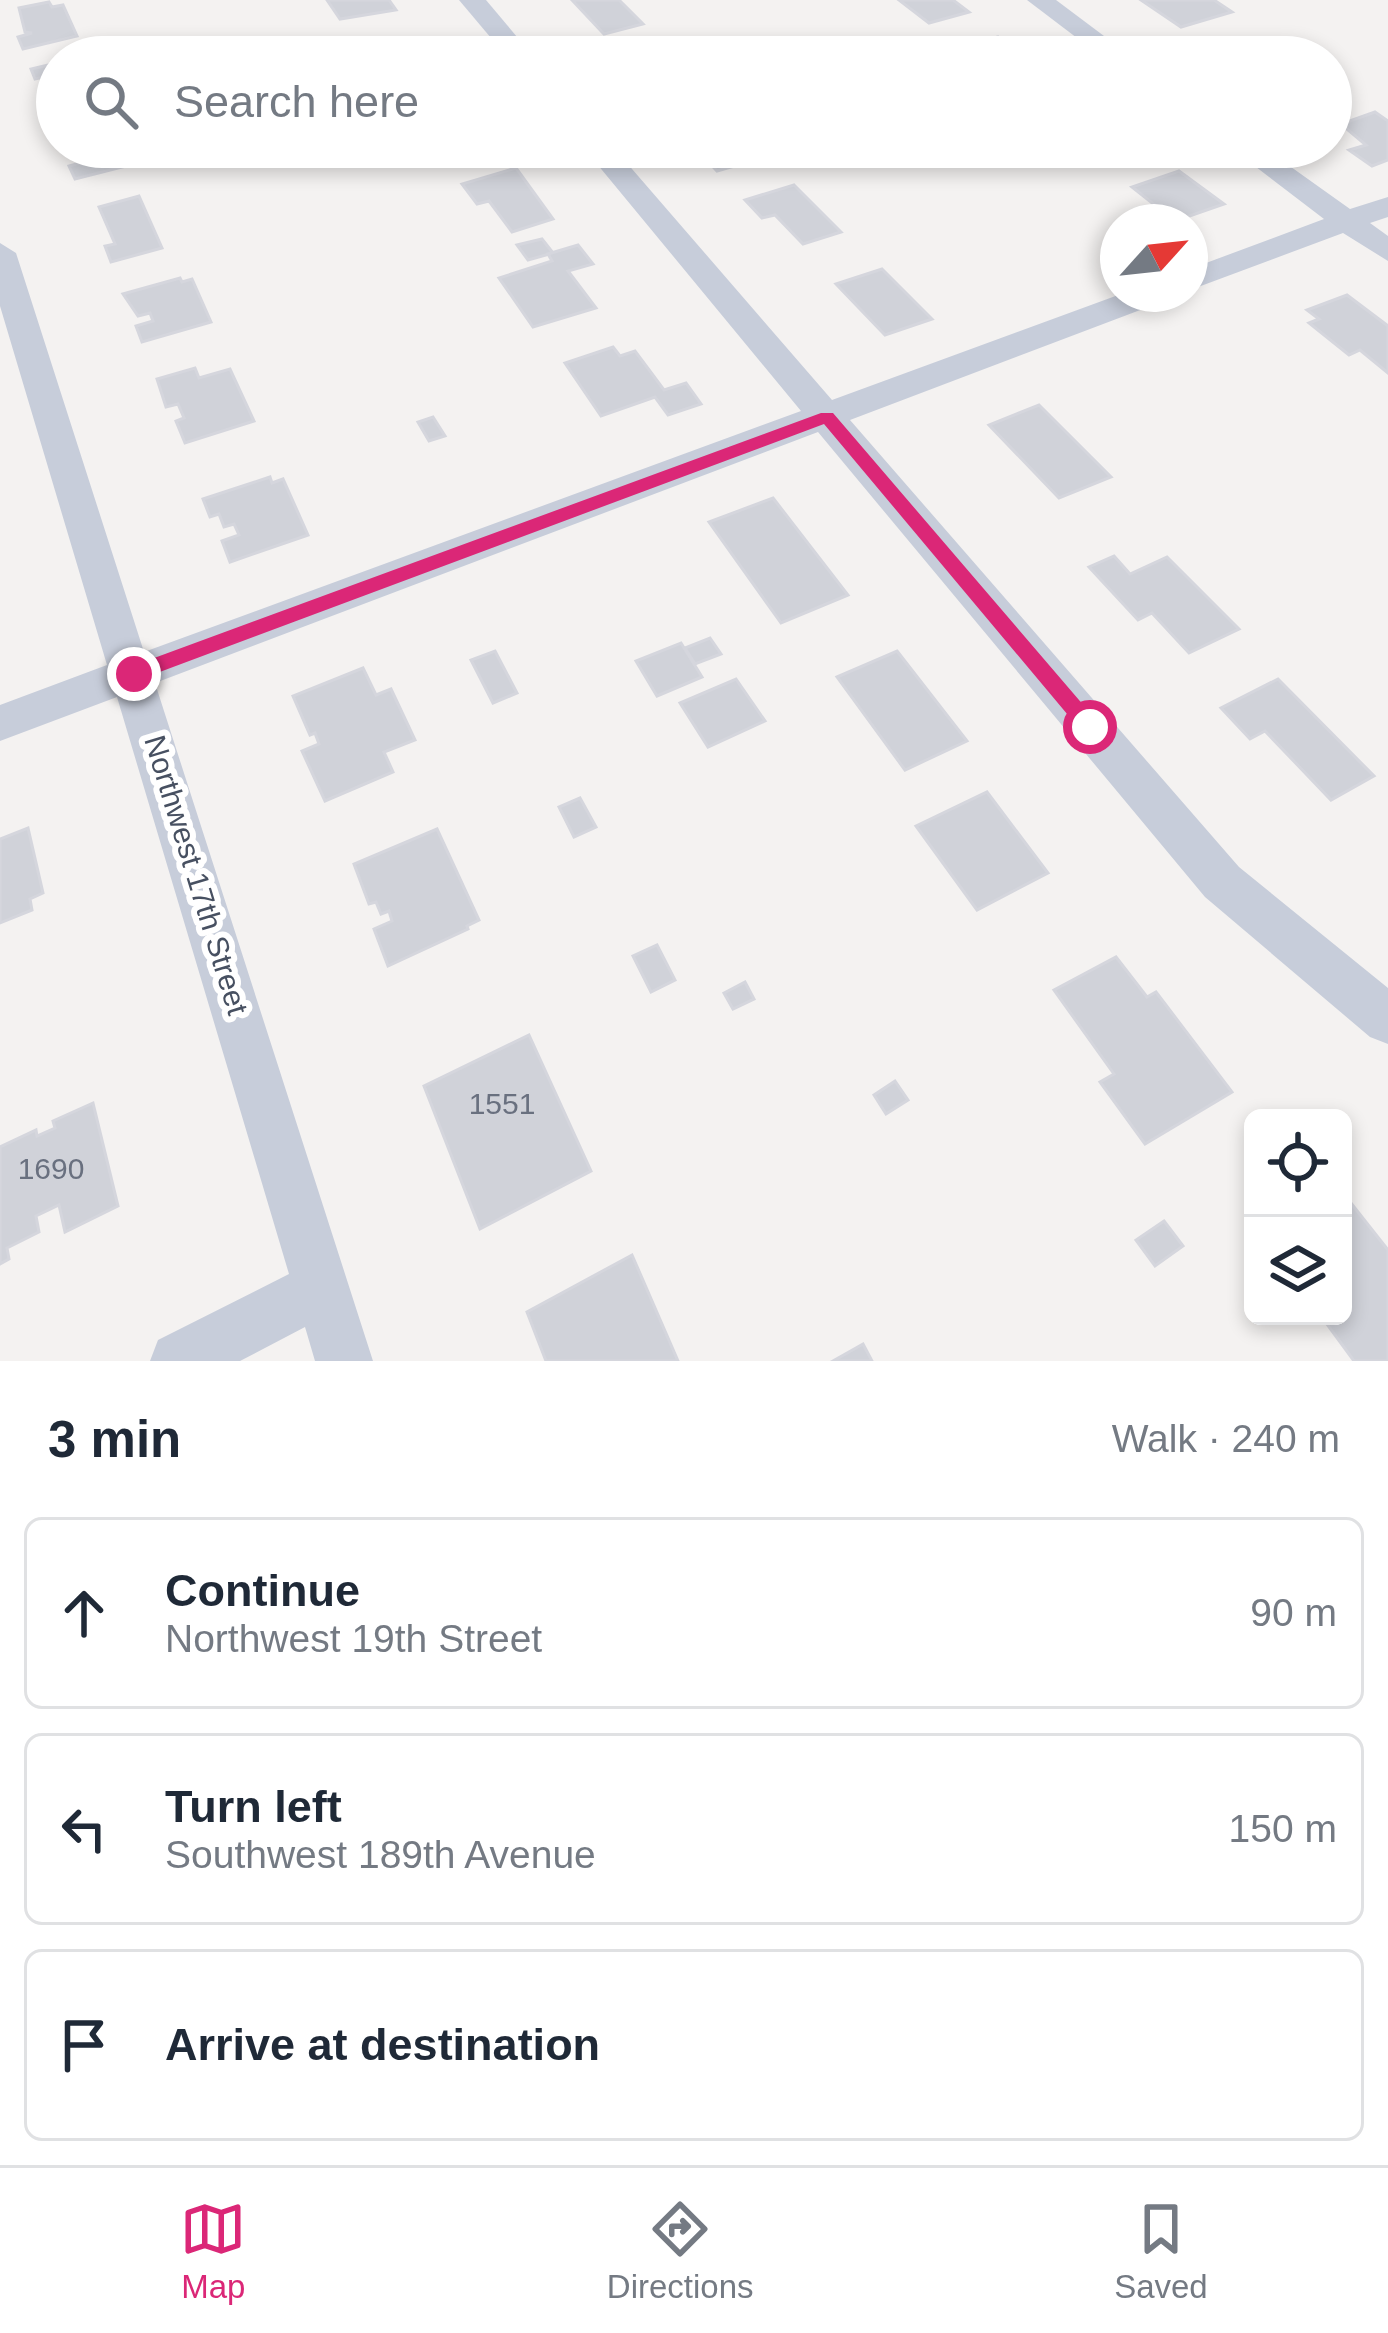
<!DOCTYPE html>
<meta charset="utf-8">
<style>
:root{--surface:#fff;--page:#f6f6f7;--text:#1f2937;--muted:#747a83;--line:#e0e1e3;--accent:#db2777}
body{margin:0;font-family:Helvetica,sans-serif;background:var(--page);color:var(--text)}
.controls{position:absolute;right:36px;bottom:36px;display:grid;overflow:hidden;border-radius:18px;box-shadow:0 6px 18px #0003}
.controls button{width:108px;height:108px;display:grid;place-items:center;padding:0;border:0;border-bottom:3px solid var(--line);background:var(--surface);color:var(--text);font:60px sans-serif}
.compass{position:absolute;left:1100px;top:204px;width:108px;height:108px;border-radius:50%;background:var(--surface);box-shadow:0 6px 18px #0003;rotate:63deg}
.stop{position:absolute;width:36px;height:36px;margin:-27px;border:9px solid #db2777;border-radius:50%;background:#fff}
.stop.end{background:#db2777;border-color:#fff;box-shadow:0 3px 12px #0008}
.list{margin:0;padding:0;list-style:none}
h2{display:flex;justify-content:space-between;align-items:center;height:156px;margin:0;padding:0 48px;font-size:51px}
h2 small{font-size:39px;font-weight:400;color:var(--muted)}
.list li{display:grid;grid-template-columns:78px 1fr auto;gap:36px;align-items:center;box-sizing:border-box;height:192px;margin:0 24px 24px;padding:0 24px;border:3px solid var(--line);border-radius:18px}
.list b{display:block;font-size:45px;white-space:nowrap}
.list p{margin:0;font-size:39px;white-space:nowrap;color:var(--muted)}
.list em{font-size:39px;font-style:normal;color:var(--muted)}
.icon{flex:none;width:66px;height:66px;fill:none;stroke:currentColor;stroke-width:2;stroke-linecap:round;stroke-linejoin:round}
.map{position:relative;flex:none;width:1388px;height:1361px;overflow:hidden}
.search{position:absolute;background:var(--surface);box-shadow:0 6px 18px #0003;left:36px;right:36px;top:36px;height:132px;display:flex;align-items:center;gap:30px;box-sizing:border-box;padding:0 42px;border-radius:66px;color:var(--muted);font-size:45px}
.sheet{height:804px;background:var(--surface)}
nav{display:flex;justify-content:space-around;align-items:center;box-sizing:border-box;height:168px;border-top:3px solid var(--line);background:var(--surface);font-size:33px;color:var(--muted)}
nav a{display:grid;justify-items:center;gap:6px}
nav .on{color:var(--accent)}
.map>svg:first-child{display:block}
</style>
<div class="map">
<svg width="1388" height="1361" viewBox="0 0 1388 1361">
<rect width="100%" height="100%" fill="#f4f2f1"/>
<g fill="#d0d2d9" stroke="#d5d6dd" stroke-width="3">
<polygon points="327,0 389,0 396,10 340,19"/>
<polygon points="572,0 619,0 643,24 604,34"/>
<polygon points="899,0 953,0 969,12 929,23"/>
<polygon points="1141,0 1214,0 1232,12 1181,27"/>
<polygon points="49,2 52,7 63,5 77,36 23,49 18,37 32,33 25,32 19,8"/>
<polygon points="998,37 1025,57 968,57 957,48"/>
<polygon points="1279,38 1309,57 1227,54"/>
<polygon points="374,41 378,47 391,44 400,57 337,57 334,51"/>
<polygon points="57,63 57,98 45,83 54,81 52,75 35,79 31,69"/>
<polygon points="1375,112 1388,121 1388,160 1372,166 1349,150 1366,145 1341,124"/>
<polygon points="76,147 127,147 134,164 75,179 69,166 84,162 83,158 75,159 72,152"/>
<polygon points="723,147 771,147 739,157 745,163 717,171 703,156 725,150"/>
<polygon points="516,168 553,219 512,232 489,201 477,204 462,184"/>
<polygon points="1179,171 1224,204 1175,221 1132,187"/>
<polygon points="794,185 841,232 803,244 775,215 762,218 745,200"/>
<polygon points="139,196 162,248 111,262 105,246 115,244 99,207"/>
<polygon points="542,239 553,253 528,260 517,245"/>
<polygon points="578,245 593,264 568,271 596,308 533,327 499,278 552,261 548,254"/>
<polygon points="882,269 932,319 885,335 836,284"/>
<polygon points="180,278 182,282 192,279 211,322 142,342 136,326 153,321 150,313 138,316 123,294"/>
<polygon points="1347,295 1388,326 1388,373 1360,350 1349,355 1309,323 1319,319 1307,310"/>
<polygon points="613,347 620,356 635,351 664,390 686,383 701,404 668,415 655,397 601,416 565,363"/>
<polygon points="195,368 199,378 230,369 254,421 185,443 176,421 184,418 178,404 166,407 157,379"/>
<polygon points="1039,405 1111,477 1059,498 989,425"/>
<polygon points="433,417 445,436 429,441 418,422"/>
<polygon points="270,477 272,483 283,479 308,535 230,562 222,541 239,535 234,524 224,527 219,514 210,517 203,499"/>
<polygon points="773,498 848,595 781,623 709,522"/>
<polygon points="1114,556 1130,574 1167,557 1239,629 1189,653 1152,613 1138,620 1089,567"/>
<polygon points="710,638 721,654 695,664 685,648"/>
<polygon points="681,643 702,677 657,696 636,661"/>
<polygon points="495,651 517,693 493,703 471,660"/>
<polygon points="897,651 967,741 905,770 837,677"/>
<polygon points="363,668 376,695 391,689 415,740 384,752 393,772 325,801 302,751 319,744 315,733 310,735 293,696"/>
<polygon points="736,679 765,721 708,747 680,703"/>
<polygon points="1278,679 1374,776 1331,800 1265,731 1250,739 1221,708"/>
<polygon points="987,792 1048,873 977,910 916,826"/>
<polygon points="580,798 596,827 574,837 559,807"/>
<polygon points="28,828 43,893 30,899 32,910 0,923 0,839"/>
<polygon points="437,829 479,920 467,926 468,929 388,966 374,929 392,921 389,911 381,914 376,902 369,904 354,864"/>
<polygon points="657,945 675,980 651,992 633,956"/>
<polygon points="1116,957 1147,997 1156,992 1232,1092 1145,1144 1100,1082 1114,1074 1054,990"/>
<polygon points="745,982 754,999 733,1009 724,993"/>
<polygon points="529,1035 591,1171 480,1229 424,1086"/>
<polygon points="895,1081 908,1100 886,1114 874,1095"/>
<polygon points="93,1103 118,1206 65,1232 59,1205 36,1216 39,1232 7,1248 9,1259 0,1264 0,1147 36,1130 37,1136 55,1128 53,1121"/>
<polygon points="1343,1193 1388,1250 1388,1361 1354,1361 1321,1316 1343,1316"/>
<polygon points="1164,1221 1183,1246 1155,1266 1136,1240"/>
<polygon points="632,1255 678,1361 546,1361 527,1312"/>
<polygon points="863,1344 872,1361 833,1361"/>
</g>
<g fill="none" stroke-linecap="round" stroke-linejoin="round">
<g fill="#c7cdda" fill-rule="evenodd">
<polygon points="459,0 486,0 534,57 507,57"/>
<polygon points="1027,0 1056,0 1132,57 1102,57"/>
<polygon points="583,147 613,147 832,400 1121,294 1168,294 1164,301 850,420 1239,867 1388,988 1388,1044 1370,1037 1205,897 818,432 155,683 373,1361 315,1361 305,1327 240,1361 150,1361 158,1340 289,1274 117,697 0,741 0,705 107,665 0,306 0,243 16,253 144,652 801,411"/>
<polygon points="1230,147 1263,147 1350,209 1388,197 1388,217 1370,223 1388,236 1388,261 1343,233 1190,290 1190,269 1324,219"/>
</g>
</g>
<polygon fill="#db2777" points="821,413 833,413 1097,721 1097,733 1083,733 824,424 141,679 127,679 124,674 127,668"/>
<g text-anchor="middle" stroke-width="12" stroke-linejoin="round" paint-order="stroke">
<g font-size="30" fill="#475061" stroke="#fff">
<text transform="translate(196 875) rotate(73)" y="10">Northwest 17th Street</text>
</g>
<g font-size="30" fill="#69707f">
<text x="502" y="1114">1551</text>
<text x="51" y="1179">1690</text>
</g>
</g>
</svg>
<div class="controls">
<button><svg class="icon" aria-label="locate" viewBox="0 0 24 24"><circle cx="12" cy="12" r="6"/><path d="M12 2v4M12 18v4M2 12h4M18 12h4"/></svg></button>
<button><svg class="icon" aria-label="layers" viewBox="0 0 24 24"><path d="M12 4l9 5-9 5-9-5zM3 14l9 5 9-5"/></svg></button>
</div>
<svg class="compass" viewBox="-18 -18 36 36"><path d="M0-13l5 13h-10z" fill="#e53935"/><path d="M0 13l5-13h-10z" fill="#747a83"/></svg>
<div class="stop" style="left:1090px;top:727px"></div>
<div class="stop end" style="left:134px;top:674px"></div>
<div class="search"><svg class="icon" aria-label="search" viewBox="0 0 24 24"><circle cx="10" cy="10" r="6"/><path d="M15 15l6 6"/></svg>Search here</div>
</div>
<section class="sheet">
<h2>3 min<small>Walk · 240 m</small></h2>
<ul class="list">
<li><svg class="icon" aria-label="ahead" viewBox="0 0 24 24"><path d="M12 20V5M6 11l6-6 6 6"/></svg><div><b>Continue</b><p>Northwest 19th Street</p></div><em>90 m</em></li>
<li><svg class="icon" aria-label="left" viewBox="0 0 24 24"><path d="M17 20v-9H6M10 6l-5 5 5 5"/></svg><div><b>Turn left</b><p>Southwest 189th Avenue</p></div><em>150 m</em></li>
<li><svg class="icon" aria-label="arrive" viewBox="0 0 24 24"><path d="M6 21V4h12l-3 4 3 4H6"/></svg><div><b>Arrive at destination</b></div></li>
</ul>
</section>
<nav>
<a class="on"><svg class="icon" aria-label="map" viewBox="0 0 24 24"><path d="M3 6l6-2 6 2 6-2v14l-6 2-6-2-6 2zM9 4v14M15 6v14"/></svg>Map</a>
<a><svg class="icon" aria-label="directions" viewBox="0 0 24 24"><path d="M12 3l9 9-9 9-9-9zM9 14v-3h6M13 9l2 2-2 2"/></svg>Directions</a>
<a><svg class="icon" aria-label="saved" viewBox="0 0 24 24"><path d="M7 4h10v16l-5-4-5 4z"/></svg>Saved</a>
</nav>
